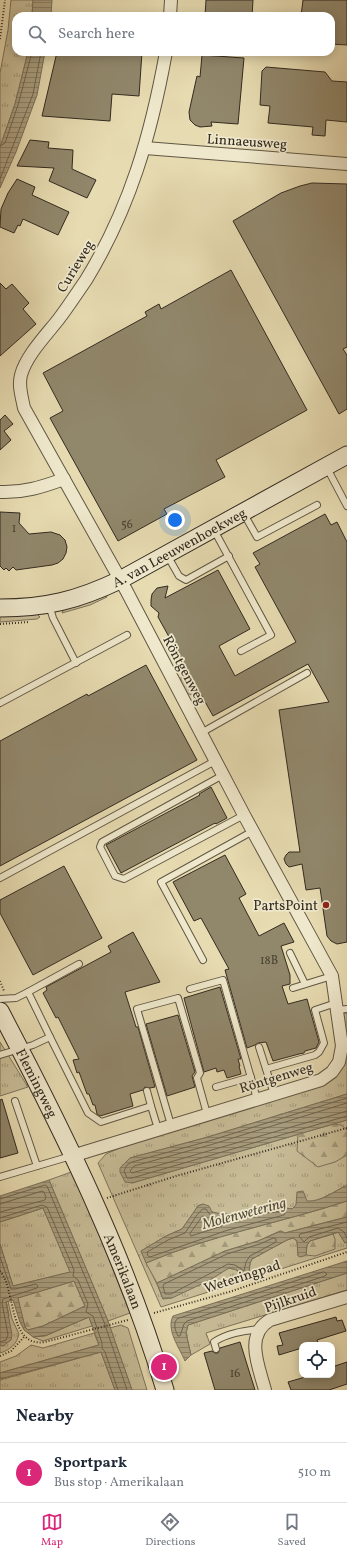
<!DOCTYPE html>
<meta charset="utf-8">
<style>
:root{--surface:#fff;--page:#f6f6f7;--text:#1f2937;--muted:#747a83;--line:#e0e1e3;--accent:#db2777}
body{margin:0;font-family:Vollkorn,serif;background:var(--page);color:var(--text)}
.controls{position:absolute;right:12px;bottom:12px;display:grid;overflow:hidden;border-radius:8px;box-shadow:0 2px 10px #0003}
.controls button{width:36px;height:36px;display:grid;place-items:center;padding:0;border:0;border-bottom:1px solid var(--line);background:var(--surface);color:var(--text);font:20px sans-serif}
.you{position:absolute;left:175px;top:520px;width:14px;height:14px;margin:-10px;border:3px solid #fff;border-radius:50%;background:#1a73e8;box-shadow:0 0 0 6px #1a73e833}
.badge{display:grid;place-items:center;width:26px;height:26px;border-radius:50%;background:var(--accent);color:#fff;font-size:13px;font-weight:700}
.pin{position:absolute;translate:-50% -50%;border:2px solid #fff;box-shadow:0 1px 4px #0006}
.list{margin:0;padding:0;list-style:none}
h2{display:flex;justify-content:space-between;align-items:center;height:52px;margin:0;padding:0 16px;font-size:17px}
h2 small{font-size:13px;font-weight:400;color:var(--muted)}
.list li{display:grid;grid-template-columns:26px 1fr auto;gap:12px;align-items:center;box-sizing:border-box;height:60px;padding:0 16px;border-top:1px solid var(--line)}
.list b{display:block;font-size:15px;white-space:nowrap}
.list p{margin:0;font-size:13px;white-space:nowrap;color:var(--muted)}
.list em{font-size:13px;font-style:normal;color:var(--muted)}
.icon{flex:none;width:22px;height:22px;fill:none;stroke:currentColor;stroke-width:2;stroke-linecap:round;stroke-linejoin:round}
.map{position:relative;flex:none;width:347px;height:1390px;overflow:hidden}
.search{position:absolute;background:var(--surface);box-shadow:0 2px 10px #0003;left:12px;right:12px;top:12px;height:44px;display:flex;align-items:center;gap:10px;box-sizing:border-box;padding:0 14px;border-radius:12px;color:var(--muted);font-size:15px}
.sheet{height:112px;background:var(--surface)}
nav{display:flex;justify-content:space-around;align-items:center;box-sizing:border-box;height:56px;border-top:1px solid var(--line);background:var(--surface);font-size:11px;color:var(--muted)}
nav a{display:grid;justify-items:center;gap:2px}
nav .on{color:var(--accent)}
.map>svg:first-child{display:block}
</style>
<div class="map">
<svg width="347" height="1390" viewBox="0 0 347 1390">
<defs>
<pattern id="grass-tufts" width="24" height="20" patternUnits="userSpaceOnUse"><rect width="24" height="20" fill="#c8bd98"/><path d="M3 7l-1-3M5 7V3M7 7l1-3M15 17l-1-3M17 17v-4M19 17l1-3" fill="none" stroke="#a39a7c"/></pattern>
<pattern id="forest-firs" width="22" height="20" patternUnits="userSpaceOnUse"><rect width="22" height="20" fill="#c8bd98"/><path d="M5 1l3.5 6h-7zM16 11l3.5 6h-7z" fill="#a39a7c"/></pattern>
<pattern id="water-rules" width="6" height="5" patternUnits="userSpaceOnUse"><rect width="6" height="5" fill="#aa9f80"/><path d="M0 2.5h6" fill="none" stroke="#8b8268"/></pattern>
</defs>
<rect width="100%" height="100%" fill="#e7dbb1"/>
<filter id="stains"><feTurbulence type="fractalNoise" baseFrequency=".005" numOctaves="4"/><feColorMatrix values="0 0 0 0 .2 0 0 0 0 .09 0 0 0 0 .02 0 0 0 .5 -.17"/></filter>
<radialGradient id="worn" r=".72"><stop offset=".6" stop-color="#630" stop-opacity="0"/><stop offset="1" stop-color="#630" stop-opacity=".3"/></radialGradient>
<g fill="url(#grass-tufts)" stroke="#7e745c">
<polygon points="11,0 33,0 32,16 16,16 16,52 28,52 15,104 0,147 0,73 8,30"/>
<polygon points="106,595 107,597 90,605 62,613 64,608"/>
<polygon points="0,614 37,614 40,617 37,619 0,622"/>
<path d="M 183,674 L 185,674 L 195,693 L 191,695 C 184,692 177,681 183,674 Z"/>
<path d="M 345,1013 L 347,1014 L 347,1094 L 208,1137 L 130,1158 L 132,1183 L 347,1120 L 347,1185 C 338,1190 328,1196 318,1200 C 308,1204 301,1200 292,1209 L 281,1207 L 223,1215 L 212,1212 L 203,1204 L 198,1206 L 182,1229 L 166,1236 L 141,1251 C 148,1267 157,1282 163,1299 L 229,1268 L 237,1270 L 241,1276 L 249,1273 L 250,1263 L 252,1259 L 287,1240 L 293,1238 L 297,1241 L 298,1255 L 310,1241 L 339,1232 L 345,1243 L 347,1242 L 347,1248 L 161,1307 L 98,1163 L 106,1154 L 133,1142 L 325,1084 C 333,1079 339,1073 344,1065 L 342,1015 Z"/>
<polygon points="0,1042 28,1087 0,1096"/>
<polygon points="74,1171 130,1313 108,1321 49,1180"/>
<polygon points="43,1208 71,1272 13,1286 0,1244 0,1222"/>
<polygon points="347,1273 347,1290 206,1333 210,1344 191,1355 186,1333 188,1325"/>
<path d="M 6,1301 L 8,1301 L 12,1319 L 19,1334 C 17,1344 10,1350 0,1353 L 0,1345 L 3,1346 L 9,1315 Z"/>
<polygon points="89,1317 92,1326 43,1341 33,1337 45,1336"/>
<polygon points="121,1325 128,1328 147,1390 132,1390 110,1328"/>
<polygon points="94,1333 99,1345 0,1373 0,1362 16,1356 31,1345 43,1348"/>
<polygon points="101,1352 115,1390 0,1390 0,1380"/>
</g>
<g fill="url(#forest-firs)" stroke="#7e745c">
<polygon points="334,1124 341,1125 347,1130 347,1155 335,1162 318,1167 297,1151 298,1134"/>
<path d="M 347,1201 L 347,1217 L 285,1233 L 280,1231 L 258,1241 L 225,1251 L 157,1283 L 146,1263 C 211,1235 280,1223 347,1201 Z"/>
<polygon points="333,1234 335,1239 335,1249 315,1256 306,1255 307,1245 310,1241"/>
<polygon points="74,1281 85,1306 43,1326 28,1330 25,1327 17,1298"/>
</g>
<g fill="url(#water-rules)" stroke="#7a715a" fill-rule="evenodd">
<polygon points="33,0 52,0 51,16 32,16"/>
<polygon points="28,52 45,52 37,95 16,152 0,188 0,147 15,104"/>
<polygon points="347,1094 347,1120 132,1183 125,1182 120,1172 120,1168 130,1158 208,1137"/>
<path d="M 49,1180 L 108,1321 L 132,1390 L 115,1390 L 101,1352 L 0,1379 L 0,1373 L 99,1345 L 89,1317 L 47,1335 L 33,1337 L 24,1330 L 20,1322 L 13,1300 L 6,1302 L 12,1335 L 11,1340 L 3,1346 L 0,1345 L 0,1244 L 13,1286 L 70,1272 L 43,1208 L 0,1222 L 0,1196 ZM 74,1281 L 85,1306 L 43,1326 L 28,1330 L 25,1327 L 18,1298 Z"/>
<path d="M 347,1185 L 347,1201 C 280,1223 211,1235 146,1263 L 141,1251 L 166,1236 L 182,1229 L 198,1206 L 203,1204 L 209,1206 L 212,1212 C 239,1219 265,1204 292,1209 L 296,1205 L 297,1192 L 303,1191 L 307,1201 C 321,1202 335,1191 347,1185 Z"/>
<polygon points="347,1217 347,1242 345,1243 338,1232 310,1241 307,1245 306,1255 301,1257 298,1256 297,1241 293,1238 287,1240 252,1259 250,1263 249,1273 241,1276 237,1270 229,1268 210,1280 172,1298 163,1299 157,1283 225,1251 258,1241 281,1231 285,1233"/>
<path d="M 347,1261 L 347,1273 L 188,1325 L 186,1333 L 191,1355 L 185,1361 C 179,1347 166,1330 173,1316 Z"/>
</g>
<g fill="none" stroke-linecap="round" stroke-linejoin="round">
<g stroke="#6e6550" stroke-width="1">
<polyline points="0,146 5,143 18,105 32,52"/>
<polyline points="0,179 33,94 41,52"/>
<polyline points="347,1098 209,1141 132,1162 127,1165 124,1171 127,1178 132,1178 347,1116"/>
<polyline points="347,1103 210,1145 134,1166 130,1171 132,1173 347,1111"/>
<polyline points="0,1199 45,1185 47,1186 104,1322 127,1390"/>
<polyline points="0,1204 42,1191 44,1192 46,1197 45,1200 0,1212"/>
<polygon points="203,1209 206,1209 211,1216 224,1219 281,1211 284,1212 285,1213 284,1215 228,1230 150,1257 148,1256 147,1252 168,1240 185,1233 197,1215"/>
<polygon points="203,1216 209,1221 221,1224 222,1226 191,1236 190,1234"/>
<polyline points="0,1218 42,1205 47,1207 74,1270 73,1276 78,1280 88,1304 86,1312 93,1316 102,1343 102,1348 105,1352 118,1390"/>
<polyline points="347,1222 300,1234 299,1236 304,1242 309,1237 338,1228 344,1232 347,1238"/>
<polygon points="274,1238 276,1239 276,1242 250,1256 246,1262 244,1271 235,1265 228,1264 171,1294 165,1294 163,1286 164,1284 227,1254 260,1244"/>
<polyline points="0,1257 11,1289 15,1289 36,1284 38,1286 37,1288 3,1299 2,1303 8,1335 6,1340 0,1342"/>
<path d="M 324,1272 L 327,1274 L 325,1276 L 187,1321 L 184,1324 L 180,1336 L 178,1336 C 175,1330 173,1324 177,1319 Z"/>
</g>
</g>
<g fill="#91876b" stroke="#332b20">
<polygon points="206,0 253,0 252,16 205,16"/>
<polygon points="303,0 347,0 347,45 331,44 331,16 301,16"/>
<polygon points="57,52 142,52 139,96 112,94 110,121 42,116"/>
<polygon points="202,55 244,58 238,124 211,122 212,126 200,127 195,125 190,120 189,112 197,76 200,77"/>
<polygon points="266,67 325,72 332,81 347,82 347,122 326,120 325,136 312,135 313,127 268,123 270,106 260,105 262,71"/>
<polygon points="30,140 49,142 48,148 73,150 72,169 96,180 87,198 49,181 54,168 17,166"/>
<polygon points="17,179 35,187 32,195 69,212 58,235 23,219 20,226 18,225 14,233 0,227 1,209 8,193"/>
<polygon points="312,183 347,184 347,347 343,349 347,355 347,409 339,414 233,221 281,193 300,186"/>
<polygon points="231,270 307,410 216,460 225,477 164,509 167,514 118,541 50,418 63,411 43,373 147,316 145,312 159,304 161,309"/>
<polygon points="0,283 6,289 12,284 29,303 23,309 36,324 0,356"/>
<polygon points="5,415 13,424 4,431 11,440 0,450 0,420"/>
<polygon points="0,512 20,513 19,523 29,534 51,532 60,535 65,540 67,547 66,553 63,559 58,563 52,565 16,570 13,567 9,571 6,568 4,570 0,566"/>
<polygon points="325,514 331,525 337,522 347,542 347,942 337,944 331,941 327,936 320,888 306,890 302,864 289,867 286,864 284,859 286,855 289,852 300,852 279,710 329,702 308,664 213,716 158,617 159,613 151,606 151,600 152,594 157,588 168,586 165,598 218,570 250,629 219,646 235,676 296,642 255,567 260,564 253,553"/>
<polygon points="146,665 197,760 0,866 0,741 87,694 88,696"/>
<polygon points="211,787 227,818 216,824 215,823 121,873 106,845 200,795 199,794"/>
<polygon points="225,855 246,894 239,898 259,936 284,923 294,942 281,946 290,975 290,984 282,986 288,1004 307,999 319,1042 316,1048 305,1051 304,1053 299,1054 273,1061 266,1042 258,1043 255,1045 247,1048 225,970 229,969 201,918 194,921 173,882"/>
<polygon points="64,866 102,938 33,975 0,913 0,900"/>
<polygon points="133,932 160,982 125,992 136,1027 138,1027 155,1087 150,1088 145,1087 143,1090 130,1094 133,1106 100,1116 97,1114 95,1105 93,1105 89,1094 87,1094 79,1072 77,1073 73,1060 79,1059 58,1017 56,1018 43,993 47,990 46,987 111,952 108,946"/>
<polygon points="220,987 241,1059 238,1059 240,1066 239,1066 241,1074 227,1078 224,1070 217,1072 216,1068 204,1072 184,998"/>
<polygon points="178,1015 195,1072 192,1076 195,1087 167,1096 146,1024"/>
<polygon points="2,1099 18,1153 0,1158 0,1100"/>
<polygon points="336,1317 337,1321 342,1320 346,1331 317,1340 319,1345 302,1345 302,1348 279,1355 277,1346 283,1345 279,1333"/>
<polygon points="240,1342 255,1390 215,1390 204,1353 212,1351 215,1353 218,1353 220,1348"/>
<polygon points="347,1362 347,1384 329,1390 291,1390 288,1382 312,1375 332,1375 332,1367"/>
</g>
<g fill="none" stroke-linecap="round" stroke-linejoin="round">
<defs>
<g id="lane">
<polyline points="327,468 347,506"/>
<polyline points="244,514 257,537 317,505"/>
<polyline points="214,530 271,635 241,651"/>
<polyline points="167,555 179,576 186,580 229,556"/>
<polyline points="49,605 53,618 76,663"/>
<polyline points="0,703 127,635"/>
<polyline points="201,733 307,673"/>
<polyline points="223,775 102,842 100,847 115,876 124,879 244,815"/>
<polyline points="0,878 215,761"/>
<polyline points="290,953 305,984"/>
<polyline points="203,960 161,882 253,831"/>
<polyline points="293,988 332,976"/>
<polyline points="190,989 223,980 257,1099"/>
<polyline points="28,992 79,964"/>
<polyline points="0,999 16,998 28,992 50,1037"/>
<polyline points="337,1010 347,1009"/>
<polyline points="259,1047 274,1094"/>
<polyline points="0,1055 33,1045 50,1037 88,1113 101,1122 151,1106 158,1129"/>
<polyline points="266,1069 315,1055 319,1052 324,1043 315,1010 336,1003"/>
<polyline points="216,1087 251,1077"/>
<polyline points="147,1091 151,1106"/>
<polyline points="15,1101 37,1166"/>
<polyline points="171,1125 137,1009 178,998 200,1073 197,1078 207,1114"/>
<polyline points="0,1177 71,1156"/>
<path d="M 216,1349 L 214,1342 C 227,1333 244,1331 259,1329"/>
</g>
<g id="street">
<polyline points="170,16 171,0"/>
<polyline points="145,148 347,164"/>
<path d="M 0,492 C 23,493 42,487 64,479"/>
<path d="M 72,1156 L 321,1080 L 332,1072 L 339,1062 L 342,1046 L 332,976 L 244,815 L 126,590 L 24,408 C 22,397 18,386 21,375 C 26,356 46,335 58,320 C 68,307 77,293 86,280 C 130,208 151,135 166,52"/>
<path d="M 265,1390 C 259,1367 244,1335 270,1320 L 347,1297"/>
</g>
<g id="secondary">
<path id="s1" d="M 0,608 C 46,608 78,600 120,580 L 347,455"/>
<path id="s2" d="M 0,1011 C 64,1133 126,1258 165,1390"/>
</g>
</defs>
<use href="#lane" stroke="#605744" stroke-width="8"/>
<use href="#street" stroke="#605744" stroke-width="14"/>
<use href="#secondary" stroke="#332b20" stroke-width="19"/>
<g stroke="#332b20" stroke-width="2" stroke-dasharray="1 2" stroke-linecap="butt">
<polyline points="0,39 5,0"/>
<polyline points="0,624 29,622"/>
<polyline points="0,981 4,991"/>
<polyline points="107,1198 176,1176 347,1128"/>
<path d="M 0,1271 C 16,1289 8,1348 45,1342 L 128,1320"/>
<polyline points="154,1313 229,1292 347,1252"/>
<polyline points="0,1356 11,1351 25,1336"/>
</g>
<use href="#lane" stroke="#efe8cc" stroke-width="6"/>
<use href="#street" stroke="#efe8cc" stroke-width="12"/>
<use href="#secondary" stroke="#efe8cc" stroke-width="17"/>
</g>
<circle fill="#8f2418" stroke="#efe8cc" stroke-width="1.5" cx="326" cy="905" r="4"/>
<g text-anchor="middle" stroke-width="3.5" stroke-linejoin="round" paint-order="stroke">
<g font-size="12" fill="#4a4233">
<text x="127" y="528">56</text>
<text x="14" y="532">1</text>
<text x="269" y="964">18B</text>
<text x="235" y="1377">16</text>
</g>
<g font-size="14" fill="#332b20" stroke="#efe8cc">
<text transform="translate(247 141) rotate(4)" y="5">Linnaeusweg</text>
<text transform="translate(75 266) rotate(-59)" y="5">Curieweg</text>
<text dy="5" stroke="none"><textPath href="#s1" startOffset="192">A. van Leeuwenhoekweg</textPath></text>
<text transform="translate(185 670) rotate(62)" y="5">Röntgenweg</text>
<text transform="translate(276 1077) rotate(-17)" y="5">Röntgenweg</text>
<text dy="5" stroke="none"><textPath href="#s2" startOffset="81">Flemingweg</textPath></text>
<text dy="5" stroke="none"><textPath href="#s2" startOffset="288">Amerikalaan</textPath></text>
<text transform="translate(242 1276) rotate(-18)" y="5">Weteringpad</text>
<text transform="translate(290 1299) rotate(-19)" y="5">Pijlkruid</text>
</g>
<g font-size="14" fill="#332b20" stroke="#efe8cc" text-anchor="end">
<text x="318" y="910">PartsPoint</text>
</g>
<g font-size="15" font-style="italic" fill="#574e3d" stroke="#efe8cc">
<text transform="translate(244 1213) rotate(-15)" y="5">Molenwetering</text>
</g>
</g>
<rect width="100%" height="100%" filter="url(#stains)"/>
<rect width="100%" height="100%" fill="url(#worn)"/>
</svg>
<div class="controls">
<button><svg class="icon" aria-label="locate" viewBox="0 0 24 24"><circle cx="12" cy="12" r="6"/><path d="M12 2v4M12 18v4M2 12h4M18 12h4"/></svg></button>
</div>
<div class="you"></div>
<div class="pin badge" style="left:164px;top:1367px">1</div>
<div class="search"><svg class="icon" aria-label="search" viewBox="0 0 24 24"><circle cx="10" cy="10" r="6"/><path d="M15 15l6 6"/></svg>Search here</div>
</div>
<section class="sheet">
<h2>Nearby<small></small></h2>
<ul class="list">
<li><span class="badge">1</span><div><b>Sportpark</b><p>Bus stop · Amerikalaan</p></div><em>510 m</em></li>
</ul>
</section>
<nav>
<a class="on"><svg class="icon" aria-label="map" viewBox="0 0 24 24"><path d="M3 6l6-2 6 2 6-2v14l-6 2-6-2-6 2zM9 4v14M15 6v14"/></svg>Map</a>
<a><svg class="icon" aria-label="directions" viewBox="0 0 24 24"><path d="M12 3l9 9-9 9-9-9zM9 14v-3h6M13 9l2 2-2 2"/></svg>Directions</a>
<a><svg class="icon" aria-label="saved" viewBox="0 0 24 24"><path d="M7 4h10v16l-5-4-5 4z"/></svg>Saved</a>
</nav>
